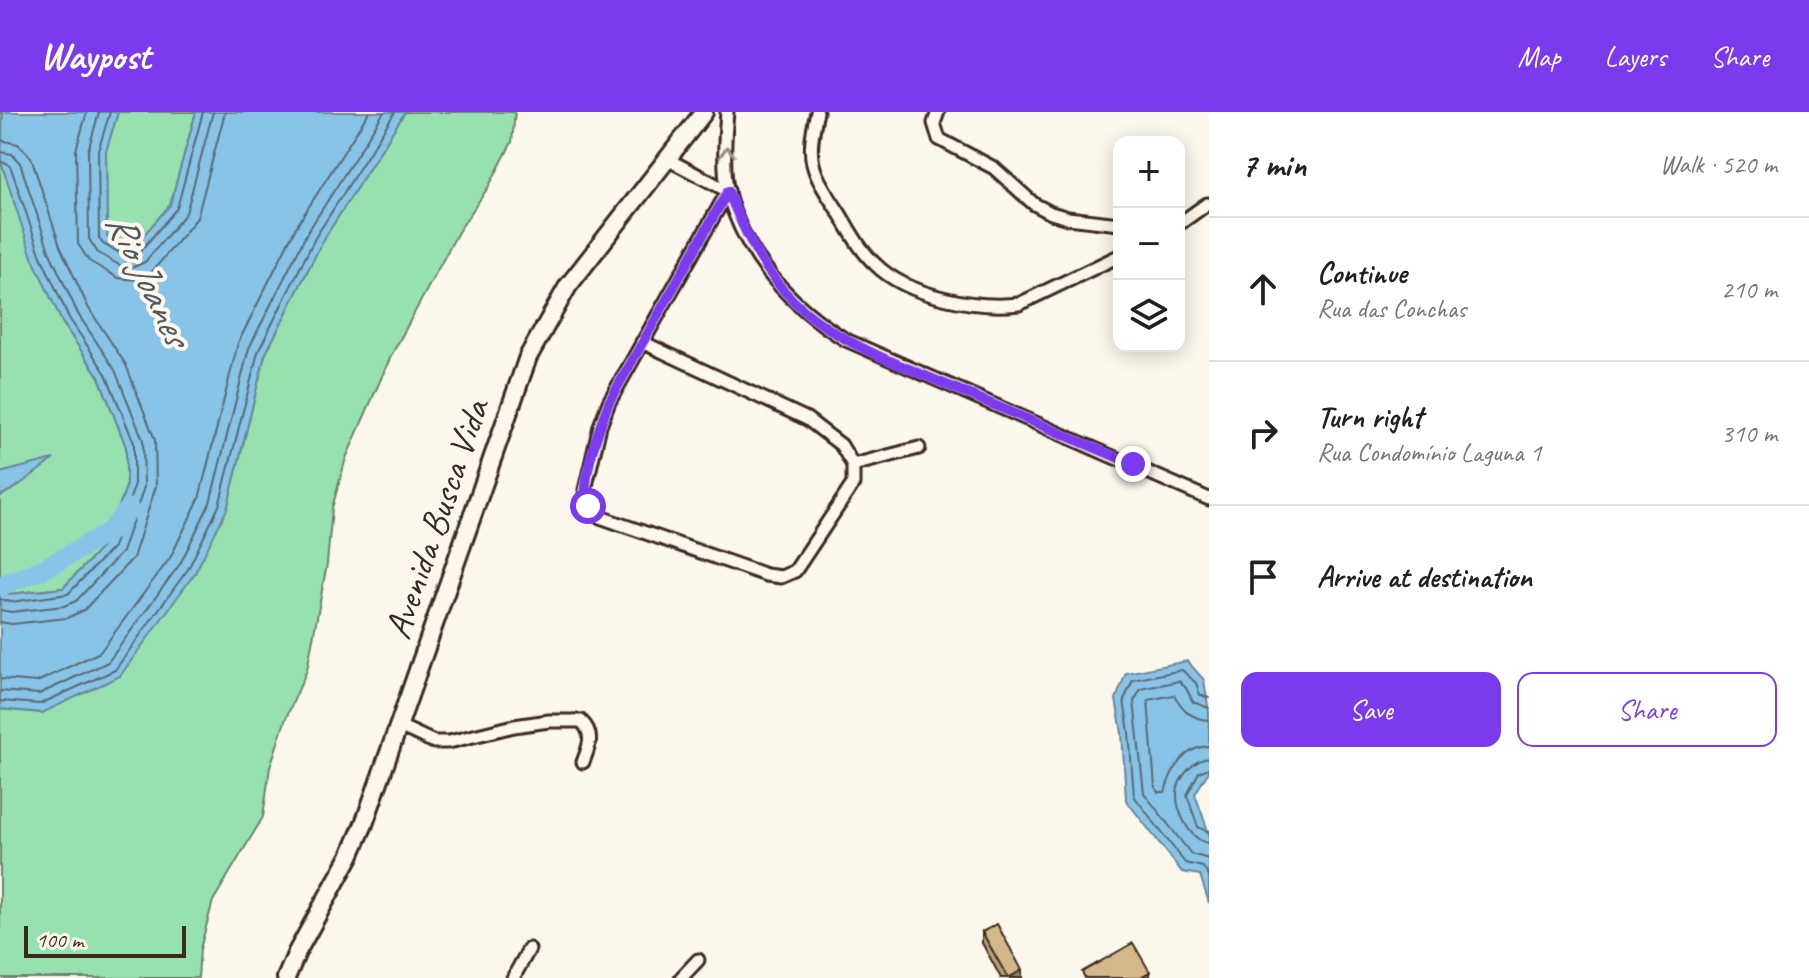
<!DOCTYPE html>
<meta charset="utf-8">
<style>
:root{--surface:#fff;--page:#f6f6f6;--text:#202124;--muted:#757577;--line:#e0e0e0;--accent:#7c3aed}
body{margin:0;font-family:Caveat,sans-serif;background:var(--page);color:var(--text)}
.controls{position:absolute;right:24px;top:24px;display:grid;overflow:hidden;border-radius:16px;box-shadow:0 4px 20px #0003}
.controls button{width:72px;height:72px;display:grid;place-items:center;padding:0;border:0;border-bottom:2px solid var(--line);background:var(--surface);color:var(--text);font:40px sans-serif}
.scale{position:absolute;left:24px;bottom:20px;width:162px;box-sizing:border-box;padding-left:8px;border:4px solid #3b2a1e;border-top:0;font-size:22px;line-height:28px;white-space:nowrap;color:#3b2a1e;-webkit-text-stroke:6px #fbf7ec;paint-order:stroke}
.stop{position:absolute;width:24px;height:24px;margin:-18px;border:6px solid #7c3aed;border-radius:50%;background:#fff}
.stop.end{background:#7c3aed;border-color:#fff;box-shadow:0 2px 8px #0008}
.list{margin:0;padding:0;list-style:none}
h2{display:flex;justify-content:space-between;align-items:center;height:104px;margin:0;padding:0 32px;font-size:34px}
h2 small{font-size:26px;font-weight:400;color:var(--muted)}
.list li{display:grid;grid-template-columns:52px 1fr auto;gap:24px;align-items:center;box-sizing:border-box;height:144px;padding:0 32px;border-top:2px solid var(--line)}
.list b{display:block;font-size:30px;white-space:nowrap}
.list p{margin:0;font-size:26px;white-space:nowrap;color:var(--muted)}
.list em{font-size:26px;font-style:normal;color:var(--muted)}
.actions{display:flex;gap:16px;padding:24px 32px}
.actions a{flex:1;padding:18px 0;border:2px solid var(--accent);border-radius:16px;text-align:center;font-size:28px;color:var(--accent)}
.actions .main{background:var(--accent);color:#fff}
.icon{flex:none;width:44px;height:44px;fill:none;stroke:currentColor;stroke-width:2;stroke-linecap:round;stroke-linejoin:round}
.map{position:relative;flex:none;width:1209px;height:866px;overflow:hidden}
header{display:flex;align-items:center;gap:48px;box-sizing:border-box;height:112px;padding:0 40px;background:var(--accent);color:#fff}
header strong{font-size:38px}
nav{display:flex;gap:44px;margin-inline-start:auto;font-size:28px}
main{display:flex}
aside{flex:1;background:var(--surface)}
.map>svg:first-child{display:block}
</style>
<header>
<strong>Waypost</strong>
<nav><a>Map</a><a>Layers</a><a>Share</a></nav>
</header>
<main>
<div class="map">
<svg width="1209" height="866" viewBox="0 0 1209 866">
<rect width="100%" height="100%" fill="#fbf7ec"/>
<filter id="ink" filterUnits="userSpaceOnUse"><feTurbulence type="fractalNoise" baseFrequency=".0125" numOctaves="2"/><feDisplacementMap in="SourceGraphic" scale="16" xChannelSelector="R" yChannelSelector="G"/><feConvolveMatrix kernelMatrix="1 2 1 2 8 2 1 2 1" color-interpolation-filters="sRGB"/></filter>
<g filter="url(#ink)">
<g fill="#97e0b0" stroke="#698567" stroke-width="2">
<polygon points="0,0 3,0 1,50 62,210 99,265 126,335 126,375 106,431 63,476 10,482 0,479 0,384 15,376 51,348 0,361"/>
<polygon points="118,0 196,0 170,93 131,139 107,125 106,39"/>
<polygon points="405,0 515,0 512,30 489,74 458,120 391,244 346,346 332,396 327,452 307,558 286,606 270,655 263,705 213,789 200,837 198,866 0,866 0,597 42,601 227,397 265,243 322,130"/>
</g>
<g fill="#88c4e8" stroke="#698697" stroke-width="2">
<polygon points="3,0 118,0 106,39 107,125 130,139 170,93 196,0 405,0 322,130 265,243 227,397 195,461 120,564 42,601 0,597 0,479 10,482 63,476 106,431 126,375 126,335 99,265 62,210 32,145 1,50"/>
<polygon points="54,347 15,376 0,384 0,361"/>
<polygon points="1187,549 1204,568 1209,600 1209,659 1195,682 1209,722 1209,791 1200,763 1182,760 1126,688 1122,621 1116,587 1126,561"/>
</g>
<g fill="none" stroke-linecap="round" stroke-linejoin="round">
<g stroke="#5a686f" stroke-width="2">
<polyline points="87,0 76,38 78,132 89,149 118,166 137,168 151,161 197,106 225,0"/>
<polyline points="99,0 88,39 89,127 98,141 121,154 131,156 145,150 186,101 213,0"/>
<polyline points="110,0 98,39 99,126 103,132 130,146 137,143 177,96 203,0"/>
<polyline points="0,28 18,32 31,45 60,134 88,195 126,253 155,328 156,374 133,446 84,498 67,506 12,512 0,510"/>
<polyline points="0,40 12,42 20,51 49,139 78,202 115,258 143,328 144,375 122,440 76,489 64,494 11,500 0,498"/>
<polyline points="0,50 7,51 11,56 40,142 69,206 106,262 134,331 134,375 113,435 68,482 11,490 0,487"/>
<polyline points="0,567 37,570 100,540 170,446 199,387 238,231 296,115 369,0"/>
<polyline points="0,579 39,582 108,550 180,452 210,391 249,236 307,121 384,0"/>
<polyline points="1209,586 1200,583 1196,571 1182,558 1133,568 1124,588 1129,620 1134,684 1185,751 1203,755 1209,765"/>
<polyline points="0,589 40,592 115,558 188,457 219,394 258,240 315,126 395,0"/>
<polyline points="1209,596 1193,590 1186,576 1179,569 1141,577 1134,589 1144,681 1191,742 1209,747"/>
<path d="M 1209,608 C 1190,607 1183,597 1174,583 L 1148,588 L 1155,675 L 1158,680 L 1165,680 C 1171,658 1184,635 1209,634"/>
<path d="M 1209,646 C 1194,647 1178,666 1177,681 C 1176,699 1190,729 1209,731"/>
<polyline points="1209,656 1199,660 1187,683 1198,715 1209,720"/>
</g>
<polyline stroke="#88c4e8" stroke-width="20" points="0,474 44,457 109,420 129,397"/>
<defs>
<g id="street">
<path d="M 727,0 C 725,22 723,60 728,81 C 745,145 791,194 846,228 L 1209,387"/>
<path d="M 817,0 C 805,51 812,59 840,102 C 850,119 860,138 875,152 C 907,184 975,197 1019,192 L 1119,144"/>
<polyline points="938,0 934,11 939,27 994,56 1034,92 1051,101 1068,106 1119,112"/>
<polyline points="667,47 728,79"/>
<polyline points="1179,112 1207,92"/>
<polyline points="642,230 807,307 841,333 853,353 853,372 795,459 781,465 766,463 600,405 588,394 585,378 600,314 609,290 728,79"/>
<polyline points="853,353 919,336"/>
<path d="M 397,613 L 434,630 L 449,630 L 514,614 L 549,609 L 581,609 C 595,622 589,635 583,650"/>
<polyline points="513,866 529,837"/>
<polyline points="681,866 698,848"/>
</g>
<polyline id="secondary" points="286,866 297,840 350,744 364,712 528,245 568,174 704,0"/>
</defs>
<use href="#street" stroke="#3b2a1e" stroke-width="17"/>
<use href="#secondary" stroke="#3b2a1e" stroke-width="22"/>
<use href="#street" stroke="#fbf7ec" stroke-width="11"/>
<use href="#secondary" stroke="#fbf7ec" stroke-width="16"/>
</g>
<polygon fill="#b79e77" stroke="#3b2a1e" stroke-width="2" points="982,820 1022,866 1001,866 982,831"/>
<g fill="#958161" stroke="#3b2a1e" stroke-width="2">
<polygon points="1022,858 1022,866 1008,866"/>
<polygon points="1150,860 1150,866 1139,866"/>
</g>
<g fill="#d5b88a" stroke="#3b2a1e" stroke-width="2">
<polygon points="997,812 1022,858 1008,866 982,820"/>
<polygon points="1133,831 1150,860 1139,866 1085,866 1082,860"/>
</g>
<defs><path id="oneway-chevron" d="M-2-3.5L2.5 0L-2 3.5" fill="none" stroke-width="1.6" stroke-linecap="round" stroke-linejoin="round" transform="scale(2)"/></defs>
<use stroke="#9b9085" href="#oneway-chevron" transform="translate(727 40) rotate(-92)"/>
</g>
<g fill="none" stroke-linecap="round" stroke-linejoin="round" filter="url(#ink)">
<path stroke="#7c3aed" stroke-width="10" d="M 588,394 C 579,369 600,314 609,290 L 728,79 C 763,167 794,205 881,245 L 1133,352"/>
</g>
<g text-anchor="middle" stroke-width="8" stroke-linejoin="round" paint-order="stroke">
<g font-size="38" fill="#3b2a1e" stroke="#fbf7ec">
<text transform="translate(436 407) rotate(-71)" y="13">Avenida Busca Vida</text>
</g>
<g font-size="40" font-style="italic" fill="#52585b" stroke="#fbf7ec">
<text transform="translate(149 166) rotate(64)" y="14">Rio Joanes</text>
</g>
</g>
</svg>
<div class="controls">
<button>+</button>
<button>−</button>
<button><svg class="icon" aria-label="layers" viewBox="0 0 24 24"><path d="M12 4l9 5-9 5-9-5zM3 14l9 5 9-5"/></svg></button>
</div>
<div class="scale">100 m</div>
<div class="stop" style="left:588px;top:394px"></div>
<div class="stop end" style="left:1133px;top:352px"></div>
</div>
<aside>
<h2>7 min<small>Walk · 520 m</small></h2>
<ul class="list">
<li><svg class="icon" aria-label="ahead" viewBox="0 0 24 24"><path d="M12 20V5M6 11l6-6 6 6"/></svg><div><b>Continue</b><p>Rua das Conchas</p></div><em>210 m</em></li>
<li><svg class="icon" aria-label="right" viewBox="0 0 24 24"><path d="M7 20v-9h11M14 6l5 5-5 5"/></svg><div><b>Turn right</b><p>Rua Condomínio Laguna 1</p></div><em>310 m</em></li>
<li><svg class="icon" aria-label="arrive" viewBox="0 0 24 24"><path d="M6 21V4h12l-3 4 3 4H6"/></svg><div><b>Arrive at destination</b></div></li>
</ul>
<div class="actions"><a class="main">Save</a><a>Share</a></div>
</aside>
</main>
